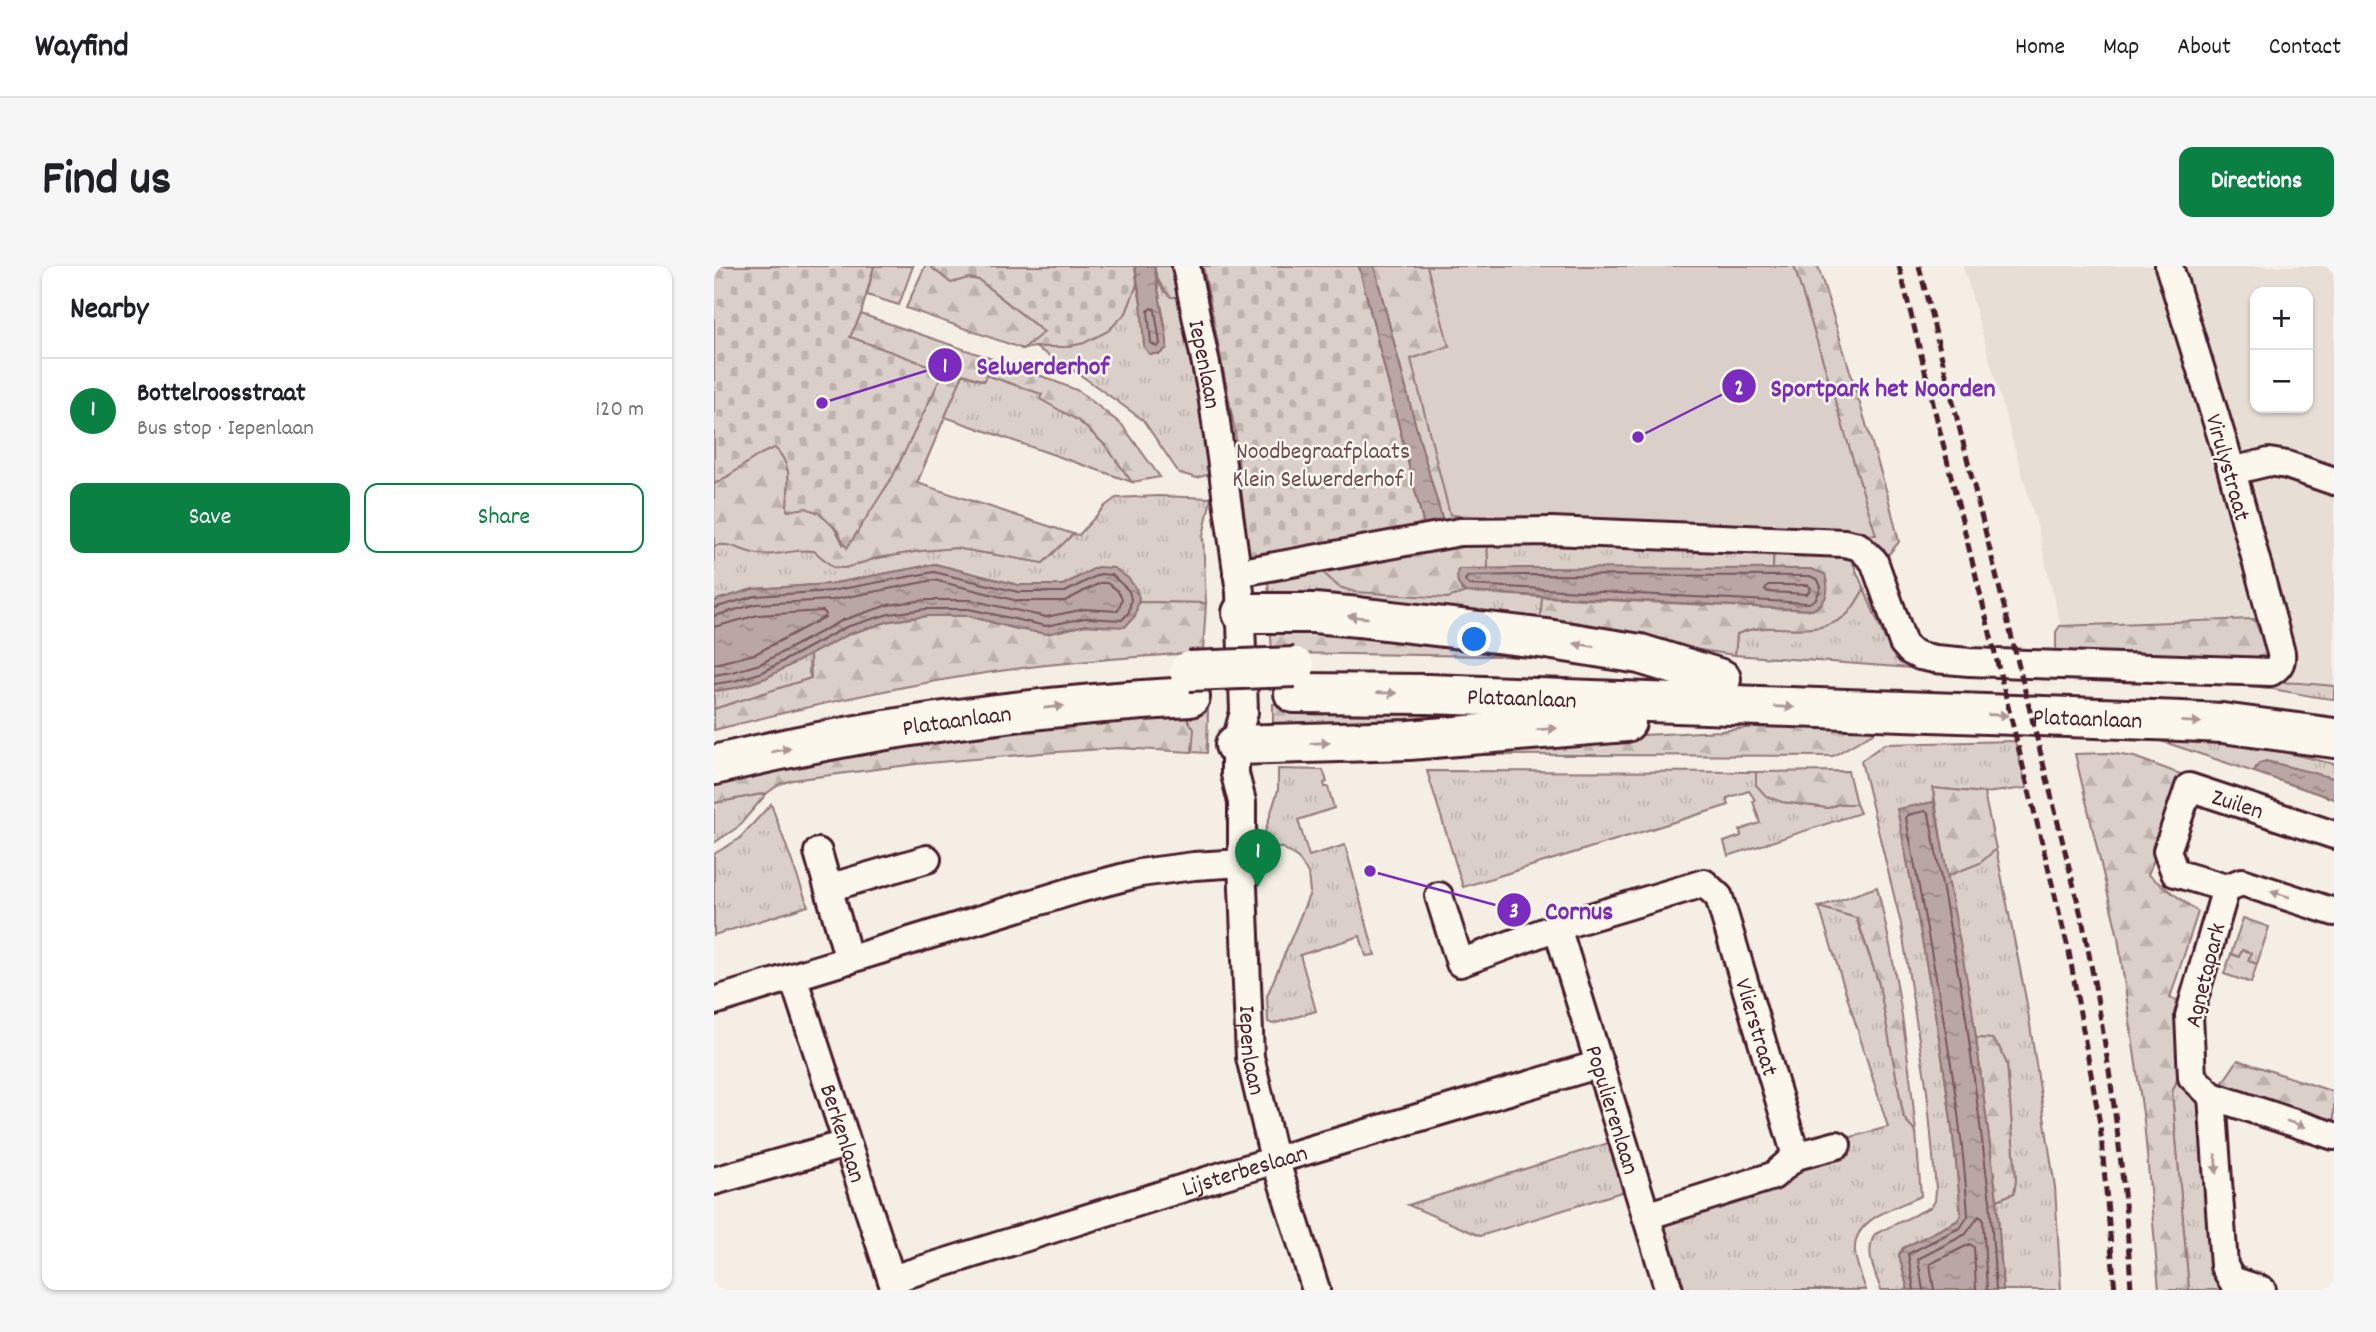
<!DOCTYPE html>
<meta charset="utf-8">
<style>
:root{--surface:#fff;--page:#f6f6f6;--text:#202124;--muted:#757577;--line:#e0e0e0;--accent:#0b8043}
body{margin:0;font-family:Dekko,sans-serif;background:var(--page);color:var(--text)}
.controls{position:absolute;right:21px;top:21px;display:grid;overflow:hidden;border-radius:14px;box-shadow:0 2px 5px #0004}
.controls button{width:63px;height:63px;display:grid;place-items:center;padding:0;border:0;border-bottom:2px solid var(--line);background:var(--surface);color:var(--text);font:35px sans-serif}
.you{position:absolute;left:761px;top:374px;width:24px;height:24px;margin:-18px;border:5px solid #fff;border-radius:50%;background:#1a73e8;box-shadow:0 0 0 10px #1a73e833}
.badge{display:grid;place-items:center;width:46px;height:46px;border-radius:50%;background:var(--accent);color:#fff;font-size:23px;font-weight:700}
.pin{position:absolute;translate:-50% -58px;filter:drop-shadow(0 2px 4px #0008)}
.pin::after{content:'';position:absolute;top:37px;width:24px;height:21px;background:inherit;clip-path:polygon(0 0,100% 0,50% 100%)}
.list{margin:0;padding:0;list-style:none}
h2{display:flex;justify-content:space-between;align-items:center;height:91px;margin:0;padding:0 28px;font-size:30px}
h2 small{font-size:23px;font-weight:400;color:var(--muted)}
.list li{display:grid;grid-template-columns:46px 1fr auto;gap:21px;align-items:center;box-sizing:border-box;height:105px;padding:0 28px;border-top:2px solid var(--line)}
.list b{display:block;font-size:26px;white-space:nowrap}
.list p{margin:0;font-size:23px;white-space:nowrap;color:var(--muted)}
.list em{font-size:23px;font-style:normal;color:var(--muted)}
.actions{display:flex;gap:14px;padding:21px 28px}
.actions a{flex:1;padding:16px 0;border:2px solid var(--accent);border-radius:14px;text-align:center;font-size:24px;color:var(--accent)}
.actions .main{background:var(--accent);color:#fff}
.map{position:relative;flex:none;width:1620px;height:1024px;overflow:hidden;border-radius:14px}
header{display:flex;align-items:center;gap:42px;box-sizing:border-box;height:98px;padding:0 35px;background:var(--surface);border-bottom:2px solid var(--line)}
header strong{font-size:33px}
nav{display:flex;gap:38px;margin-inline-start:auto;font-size:24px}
.intro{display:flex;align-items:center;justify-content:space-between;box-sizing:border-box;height:168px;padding:0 42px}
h1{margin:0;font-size:49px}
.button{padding:18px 32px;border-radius:14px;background:var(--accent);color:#fff;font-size:24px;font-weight:700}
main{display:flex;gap:42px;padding:0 42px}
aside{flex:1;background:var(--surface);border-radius:14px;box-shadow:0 2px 5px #0004}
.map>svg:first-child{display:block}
</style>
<header>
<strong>Wayfind</strong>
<nav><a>Home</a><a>Map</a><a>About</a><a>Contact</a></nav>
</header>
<div class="intro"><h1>Find us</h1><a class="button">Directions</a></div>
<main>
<aside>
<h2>Nearby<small></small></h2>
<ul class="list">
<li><span class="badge">1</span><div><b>Bottelroosstraat</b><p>Bus stop · Iepenlaan</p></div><em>120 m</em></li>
</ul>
<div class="actions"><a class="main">Save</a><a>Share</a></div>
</aside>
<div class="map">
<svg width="1620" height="1024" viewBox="0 0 1620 1024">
<defs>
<pattern id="grass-tufts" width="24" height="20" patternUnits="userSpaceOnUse" patternTransform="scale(1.75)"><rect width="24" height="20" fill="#dbd0c9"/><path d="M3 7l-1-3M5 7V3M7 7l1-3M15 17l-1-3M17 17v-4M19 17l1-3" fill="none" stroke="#bdb2ad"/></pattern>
<pattern id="forest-firs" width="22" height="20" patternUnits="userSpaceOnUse" patternTransform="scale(1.75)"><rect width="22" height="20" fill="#dbd0c9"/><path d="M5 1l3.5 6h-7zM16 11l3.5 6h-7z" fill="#bdb2ad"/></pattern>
<pattern id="cemetery-stones" width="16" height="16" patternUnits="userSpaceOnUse" patternTransform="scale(1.75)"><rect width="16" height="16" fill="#dbd0c9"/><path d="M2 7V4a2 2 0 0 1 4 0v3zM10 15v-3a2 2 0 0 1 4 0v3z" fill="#bdb2ad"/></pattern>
<pattern id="park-crowns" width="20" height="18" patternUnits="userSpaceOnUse" patternTransform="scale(1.75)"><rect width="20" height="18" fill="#dbd0c9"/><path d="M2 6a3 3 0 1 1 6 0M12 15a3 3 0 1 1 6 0" fill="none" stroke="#bdb2ad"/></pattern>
<pattern id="water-ripples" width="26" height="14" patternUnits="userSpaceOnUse" patternTransform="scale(1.75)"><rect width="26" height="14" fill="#baa7a5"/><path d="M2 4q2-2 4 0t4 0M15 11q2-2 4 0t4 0" fill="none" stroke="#998787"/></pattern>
</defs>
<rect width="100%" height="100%" fill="#f4eee4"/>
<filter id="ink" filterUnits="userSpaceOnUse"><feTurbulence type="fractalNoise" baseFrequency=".0143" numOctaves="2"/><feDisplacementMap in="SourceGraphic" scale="14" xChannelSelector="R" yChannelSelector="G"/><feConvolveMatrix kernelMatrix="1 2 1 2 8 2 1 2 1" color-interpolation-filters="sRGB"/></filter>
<g filter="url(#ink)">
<path fill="#e7dfd6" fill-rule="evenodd" d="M 1249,0 L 1620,0 L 1620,425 L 1570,420 L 1547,389 L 1353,386 L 1323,260 ZM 1541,26 L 1594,26 L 1594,142 L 1541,142 Z"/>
<g fill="url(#grass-tufts)" stroke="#92787a" stroke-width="2">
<polygon points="442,14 451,26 466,31 502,193 495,208 483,212 465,207 429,154 365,108 321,81 353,81 412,47 423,18 427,37 451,59"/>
<polygon points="248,108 269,115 272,109 328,128 327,133 365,155 391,179 418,216 231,151"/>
<polygon points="444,230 497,232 489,270 492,337 424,336 425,332 369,308 349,319 304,319 221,298 116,318 39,323 0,336 0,280 6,278 18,280 101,285 119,301 131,302 163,292 207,285 241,282 329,297 359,268 365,269 391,240 402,232"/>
<polygon points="773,272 1060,279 1059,303 774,303"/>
<polygon points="603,301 733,332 752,326 828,331 826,361 555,335 554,311"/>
<path d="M 1150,323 L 1171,373 L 1186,390 L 1211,403 L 1021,389 L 1023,368 C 1056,352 1099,375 1131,350 C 1139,344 1145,331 1150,323 Z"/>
<polygon points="96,388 95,406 97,412 0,443 0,425 21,422"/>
<path d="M 1315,409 L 1587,417 L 1620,420 L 1620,433 C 1591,431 1564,422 1536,420 C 1462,414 1389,413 1315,409 Z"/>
<polygon points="494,443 493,487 478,486 479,463 455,444"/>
<polygon points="1429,469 1523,475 1620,498 1620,512 1542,501 1540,506"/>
<path d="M 1301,475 L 1313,522 L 1270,527 L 1219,522 L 1220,536 L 1184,544 C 1209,678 1236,813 1247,949 L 1243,955 L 1189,982 L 1185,989 L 1194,1024 L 1167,1024 C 1161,1006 1150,986 1161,968 L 1217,941 L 1221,935 L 1222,923 L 1213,825 L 1187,658 L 1147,495 L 1170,478 Z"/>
<polygon points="564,503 609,504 613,516 610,517 611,521 614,521 620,542 584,554 595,590 631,579 661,689 652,690 646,670 586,689 602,745 559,758 554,756 553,730 596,627 594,607 584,592 569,582 546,582 564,524"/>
<polygon points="713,505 1042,506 1042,519 1068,536 1114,542 1124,538 1142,538 1146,547 1014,590 1010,576 1027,570 1026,564 1046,557 1039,535 1041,534 1035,525 1013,532 1015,539 749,621"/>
<polygon points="53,527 24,561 0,577 0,537"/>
<polygon points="57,538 94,640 0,669 0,588 25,573"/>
<polygon points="1282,583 1312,733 1341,921 1347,1024 1289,1024 1283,934 1300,927 1302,914 1293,798 1285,781 1278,773 1262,772 1233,610 1266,597"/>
<path d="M 1105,641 L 1142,652 L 1165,718 L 1190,852 L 1202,866 L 1207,930 C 1182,942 1138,952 1141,986 C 1142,999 1148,1012 1152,1024 L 967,1024 L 944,953 L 1130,873 L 1174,861 Z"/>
<polygon points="1529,652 1555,661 1543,698 1534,695 1536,687 1528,684 1525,691 1517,688"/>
<polygon points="1469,800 1491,845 1519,1024 1475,1024 1458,826"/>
<polygon points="898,876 914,924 766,970 694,939"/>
</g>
<g fill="url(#forest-firs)" stroke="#92787a" stroke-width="2">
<polygon points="160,0 199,0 185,39 153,29"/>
<polygon points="211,0 216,0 237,17 254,12 265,14 331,67 309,83 192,42"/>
<path d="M 440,0 L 466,0 L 466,31 L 457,31 C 447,22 442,13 440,0 Z"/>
<polygon points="660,0 725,0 742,59 726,183 745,258 730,260 702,161"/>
<polygon points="1072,0 1104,0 1173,227 1185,276 1170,294 1156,276"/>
<path d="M 147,48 L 325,109 L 365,125 L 408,159 L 446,211 L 418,216 L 391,179 L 365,155 L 326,133 L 328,128 L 272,109 L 270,115 L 249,108 L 203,217 L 359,268 L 329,297 L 241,282 L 207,285 L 163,292 L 131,302 L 119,301 L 100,285 C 81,282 63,291 44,288 C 29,286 15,275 0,280 L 0,218 C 22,208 38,189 61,181 C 80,201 74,218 73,243 L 74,245 C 79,244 87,241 92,242 C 109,243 123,264 129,278 L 230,105 L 135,71 Z"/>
<polygon points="773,272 774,303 744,304 747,324 752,326 733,332 641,326 625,321 603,301"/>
<path d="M 1060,279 L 1134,285 L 1150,323 C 1145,331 1139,344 1131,350 C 1099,375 1056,352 1023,368 L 1021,389 L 826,361 L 828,331 L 1098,344 L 1108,338 L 1097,303 L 1059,303 Z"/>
<path d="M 424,336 L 492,337 L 489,386 C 429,391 368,394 308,402 C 204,415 102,438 0,464 L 0,443 L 97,412 L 96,388 L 135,368 L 176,355 L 213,350 L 255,350 L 303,363 L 333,367 L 372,359 L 388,360 L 421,350 Z"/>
<polygon points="556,353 895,395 785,390 558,387"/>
<polygon points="1540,353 1557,391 1552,394 1342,389 1342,366 1346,360"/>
<polygon points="595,437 893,445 559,469 559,438"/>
<polygon points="470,448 480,463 478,486 404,482 328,487 202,498 78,514 66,518 53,527 0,537 0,512 272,460"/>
<polygon points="1050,460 1171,460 1119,490 563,488 1007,465"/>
<polygon points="1395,487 1420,491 1472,510 1434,609 1484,646 1456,732 1470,736 1469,800 1458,826 1475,1024 1445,1024 1430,855 1404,671 1361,488"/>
<polygon points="1134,505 1142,538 1124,538 1114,542 1068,536 1052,530 1042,519 1042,506"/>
<polygon points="1219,522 1270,527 1282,583 1266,597 1233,610"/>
<path d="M 1163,621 C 1183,701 1194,784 1202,866 L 1190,852 L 1165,718 L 1143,652 L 1105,641 Z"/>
<polygon points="1262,772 1278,773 1285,781 1293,798 1302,914 1300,927 1283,934"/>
<polygon points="1524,794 1620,826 1620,864 1503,825"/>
</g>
<g fill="url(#cemetery-stones)" stroke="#92787a" stroke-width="2">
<path d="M 0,0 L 160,0 L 147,48 L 136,71 L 230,105 L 179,210 L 133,282 L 123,264 L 105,247 L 92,242 L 74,245 L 73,243 C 74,218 80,201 61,182 C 38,189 22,208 0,218 Z"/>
<polygon points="216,0 421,0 423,18 412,47 394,65 370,77 353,81 321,81 309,83 330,66 265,14 254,12 237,17"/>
<polygon points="489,0 645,0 711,264 535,296 521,165"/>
</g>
<polygon fill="url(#park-crowns)" stroke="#92787a" stroke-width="2" points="1528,684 1537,687 1534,695 1543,698 1537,717 1510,708 1517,688 1525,691"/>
<polygon fill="#dbd0c9" stroke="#92787a" stroke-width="2" points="713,0 1080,0 1162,269 736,249 697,93 735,80"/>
<g fill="url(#water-ripples)" stroke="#8d7174" stroke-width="2">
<polygon points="421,0 440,0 453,74 453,82 446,88 435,88 430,81 427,37"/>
<polygon points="645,0 660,0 702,161 730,260 711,264"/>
<polygon points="221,298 304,319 349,319 383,301 400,302 414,312 421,321 425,332 421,350 411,361 372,359 333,368 303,363 255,350 213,350 176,355 135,368 52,412 21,422 0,425 0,336 5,333 39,323 116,318"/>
<path d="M 809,302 L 1097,303 L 1111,308 C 1116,326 1114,335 1098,344 L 752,326 C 743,321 742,312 744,303 Z"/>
<polygon points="1552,495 1620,512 1620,533 1540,506 1545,497"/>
<path d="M 1220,536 L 1258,742 L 1283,934 L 1289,1024 L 1194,1024 L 1185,989 L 1189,982 L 1243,955 L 1247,949 C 1236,812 1209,678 1183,543 Z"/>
</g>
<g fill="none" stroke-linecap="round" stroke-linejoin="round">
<g stroke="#77555c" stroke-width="2">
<polygon points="437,42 441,44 446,78 443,81 437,77 434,45"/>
<polygon points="809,309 1096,310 1104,314 1107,321 1102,333 1095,337 755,319 751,314 754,310"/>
<polygon points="1054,319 1094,319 1097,322 1093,328 1054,326 1051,323"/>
<polyline points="0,342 41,330 117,325 220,306 304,326 351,326 386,308 398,309 415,325 417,333 415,346 408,354 371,352 332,360 255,343 212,343 175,348 132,361 49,406 20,415 0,418"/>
<polyline points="0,350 42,338 118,334 220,314 304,335 351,335 386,317 393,317 403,324 408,333 404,345 371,343 332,351 256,334 212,334 174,339 129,354 46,398 18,406 0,409"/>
<polyline points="0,361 44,349 109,345 112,348 111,351 41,388 0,398"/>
<path d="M 1200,1024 L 1194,988 L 1247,961 L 1254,950 C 1246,816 1216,684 1192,552 L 1194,549 L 1211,545 L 1215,548 L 1251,744 L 1276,935 L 1282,1024"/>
<polyline points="1209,1024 1204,993 1252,968 1265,950 1269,953 1273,1024"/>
<polyline points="1220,1024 1216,998 1256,978 1260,981 1262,1024"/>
</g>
<defs>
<g id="minor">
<path id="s1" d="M 472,0 L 498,128 L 526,326 L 530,446 L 521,479 L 521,508 L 528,536 L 528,597 L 536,791 L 557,880 L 602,1024"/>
<polyline points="1518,205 1555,196 1573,199 1620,215"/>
<path d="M 523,307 L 746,266 L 837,265 L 1130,277 L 1144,280 L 1160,295 L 1189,377 L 1196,385 L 1206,390 L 1221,393 L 1255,396 L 1557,406 C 1565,401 1568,397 1567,387 L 1518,205 L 1455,0"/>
<polyline points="1620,569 1475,521 1453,585 1461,607 1512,622 1528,616 1620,646"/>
<polyline points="104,586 135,694"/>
<polyline points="1512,622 1475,750 1478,811 1498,830 1620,870"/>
<polyline points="116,626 121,620 213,593"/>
<path id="s2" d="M 725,630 L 746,697 L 843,661 L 990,617 L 1005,631 L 1082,890"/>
<path id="s3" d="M 843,661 L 955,1024"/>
<path id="s4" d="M 79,711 L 181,1024"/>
<polyline points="0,735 365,623 426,607 480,600 528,597"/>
<polyline points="1498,830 1510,1000 1518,1014 1548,1024"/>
<polyline points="0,915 132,878"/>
<polyline points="932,950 1059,910 1082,890 1123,879"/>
<path id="s5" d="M 178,1013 L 511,909 L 886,798"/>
</g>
<g id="highway">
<polyline points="528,347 600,347 644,351 833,373 926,388 1007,413"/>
<path id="s6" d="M 580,427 L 714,428 L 1467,455 L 1508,457 L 1620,472"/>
<polyline points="521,479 695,474 912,456"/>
<path id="s7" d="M 0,499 C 156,461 315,440 476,431"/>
</g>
</defs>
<use href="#minor" stroke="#4a1f2b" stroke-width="32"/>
<use href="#highway" stroke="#4a1f2b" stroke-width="44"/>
<use href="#minor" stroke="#fbf7ec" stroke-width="26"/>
<use href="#highway" stroke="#fbf7ec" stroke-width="38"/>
<g stroke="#4a1f2b" stroke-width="5" stroke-dasharray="10 5" stroke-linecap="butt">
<polyline points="1185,0 1355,686 1386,858 1401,1024"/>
<path d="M 1205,0 L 1368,653 C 1393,775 1411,899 1417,1024"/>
</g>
<defs>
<polyline id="highway-bridge" points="475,405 581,401"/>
</defs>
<use href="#highway-bridge" stroke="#4a1f2b" stroke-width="44" stroke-linecap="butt"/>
<use href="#highway-bridge" stroke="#fbf7ec" stroke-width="38"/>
</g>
<defs><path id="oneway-solid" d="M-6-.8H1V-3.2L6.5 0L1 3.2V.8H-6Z" transform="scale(1.75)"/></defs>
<g fill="#ab9695">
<use href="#oneway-solid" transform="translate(644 351) rotate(-174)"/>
<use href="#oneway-solid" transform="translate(870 379) rotate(-171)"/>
<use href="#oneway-solid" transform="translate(673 427) rotate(2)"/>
<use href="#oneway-solid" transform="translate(340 441) rotate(-6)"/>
<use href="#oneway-solid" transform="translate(1070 441) rotate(2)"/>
<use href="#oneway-solid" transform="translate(1284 449) rotate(2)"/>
<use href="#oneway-solid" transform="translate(1477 456) rotate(3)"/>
<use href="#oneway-solid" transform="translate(833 463) rotate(-5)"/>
<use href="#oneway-solid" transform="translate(606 477) rotate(-2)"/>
<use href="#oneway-solid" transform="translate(67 484) rotate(-11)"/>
<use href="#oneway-solid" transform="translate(1566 628) rotate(-162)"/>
<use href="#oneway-solid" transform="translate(1582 858) rotate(18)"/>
<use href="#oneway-solid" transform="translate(1502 898) rotate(86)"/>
</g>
</g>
<g text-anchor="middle" stroke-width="5" stroke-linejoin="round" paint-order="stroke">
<g font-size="24" fill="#4a1f2b" stroke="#fbf7ec">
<text dy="8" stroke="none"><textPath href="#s1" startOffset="100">Iepenlaan</textPath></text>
<text transform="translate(1515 201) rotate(74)" y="8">Virulystraat</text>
<text dy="8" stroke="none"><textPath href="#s6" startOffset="228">Plataanlaan</textPath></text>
<text dy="8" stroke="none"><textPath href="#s6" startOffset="794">Plataanlaan</textPath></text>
<text dy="8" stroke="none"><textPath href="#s7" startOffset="247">Plataanlaan</textPath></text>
<text transform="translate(1524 537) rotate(18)" y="8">Zuilen</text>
<text transform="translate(1490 709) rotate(-76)" y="8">Agnetapark</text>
<text dy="8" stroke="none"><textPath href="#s2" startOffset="483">Vlierstraat</textPath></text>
<text dy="8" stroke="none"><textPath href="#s1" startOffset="791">Iepenlaan</textPath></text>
<text dy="8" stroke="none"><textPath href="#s3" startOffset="191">Populierenlaan</textPath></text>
<text dy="8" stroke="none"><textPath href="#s4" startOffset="164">Berkenlaan</textPath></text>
<text dy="8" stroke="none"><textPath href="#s5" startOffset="369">Lijsterbeslaan</textPath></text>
</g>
<g font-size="24" fill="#6e4b52" stroke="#fbf7ec">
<text x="609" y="192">Noodbegraafplaats<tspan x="609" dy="28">Klein Selwerderhof 1</tspan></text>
</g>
</g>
<path fill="none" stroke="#7b2cbf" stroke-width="2.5" d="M108 137L231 99M924 171L1025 120M656 605L800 644"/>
<g fill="#7b2cbf" stroke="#fbf7ec" stroke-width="2.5">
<circle cx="108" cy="137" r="7"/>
<circle cx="924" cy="171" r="7"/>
<circle cx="656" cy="605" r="7"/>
<circle cx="231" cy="99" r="18"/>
<circle cx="1025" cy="120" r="18"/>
<circle cx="800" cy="644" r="18"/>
</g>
<g font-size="21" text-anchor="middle" font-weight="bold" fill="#fff">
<text x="231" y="106">1</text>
<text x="1025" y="128">2</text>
<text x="800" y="651">3</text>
</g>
<g font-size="26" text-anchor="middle" font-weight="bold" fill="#7b2cbf" stroke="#fbf7ec" stroke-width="5" stroke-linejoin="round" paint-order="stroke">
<text x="329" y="108">Selwerderhof</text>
<text x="1169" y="130">Sportpark het Noorden</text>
<text x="865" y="653">Cornus</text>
</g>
</svg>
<div class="controls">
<button>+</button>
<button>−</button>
</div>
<div class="you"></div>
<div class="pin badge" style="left:544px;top:621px">1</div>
</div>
</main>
